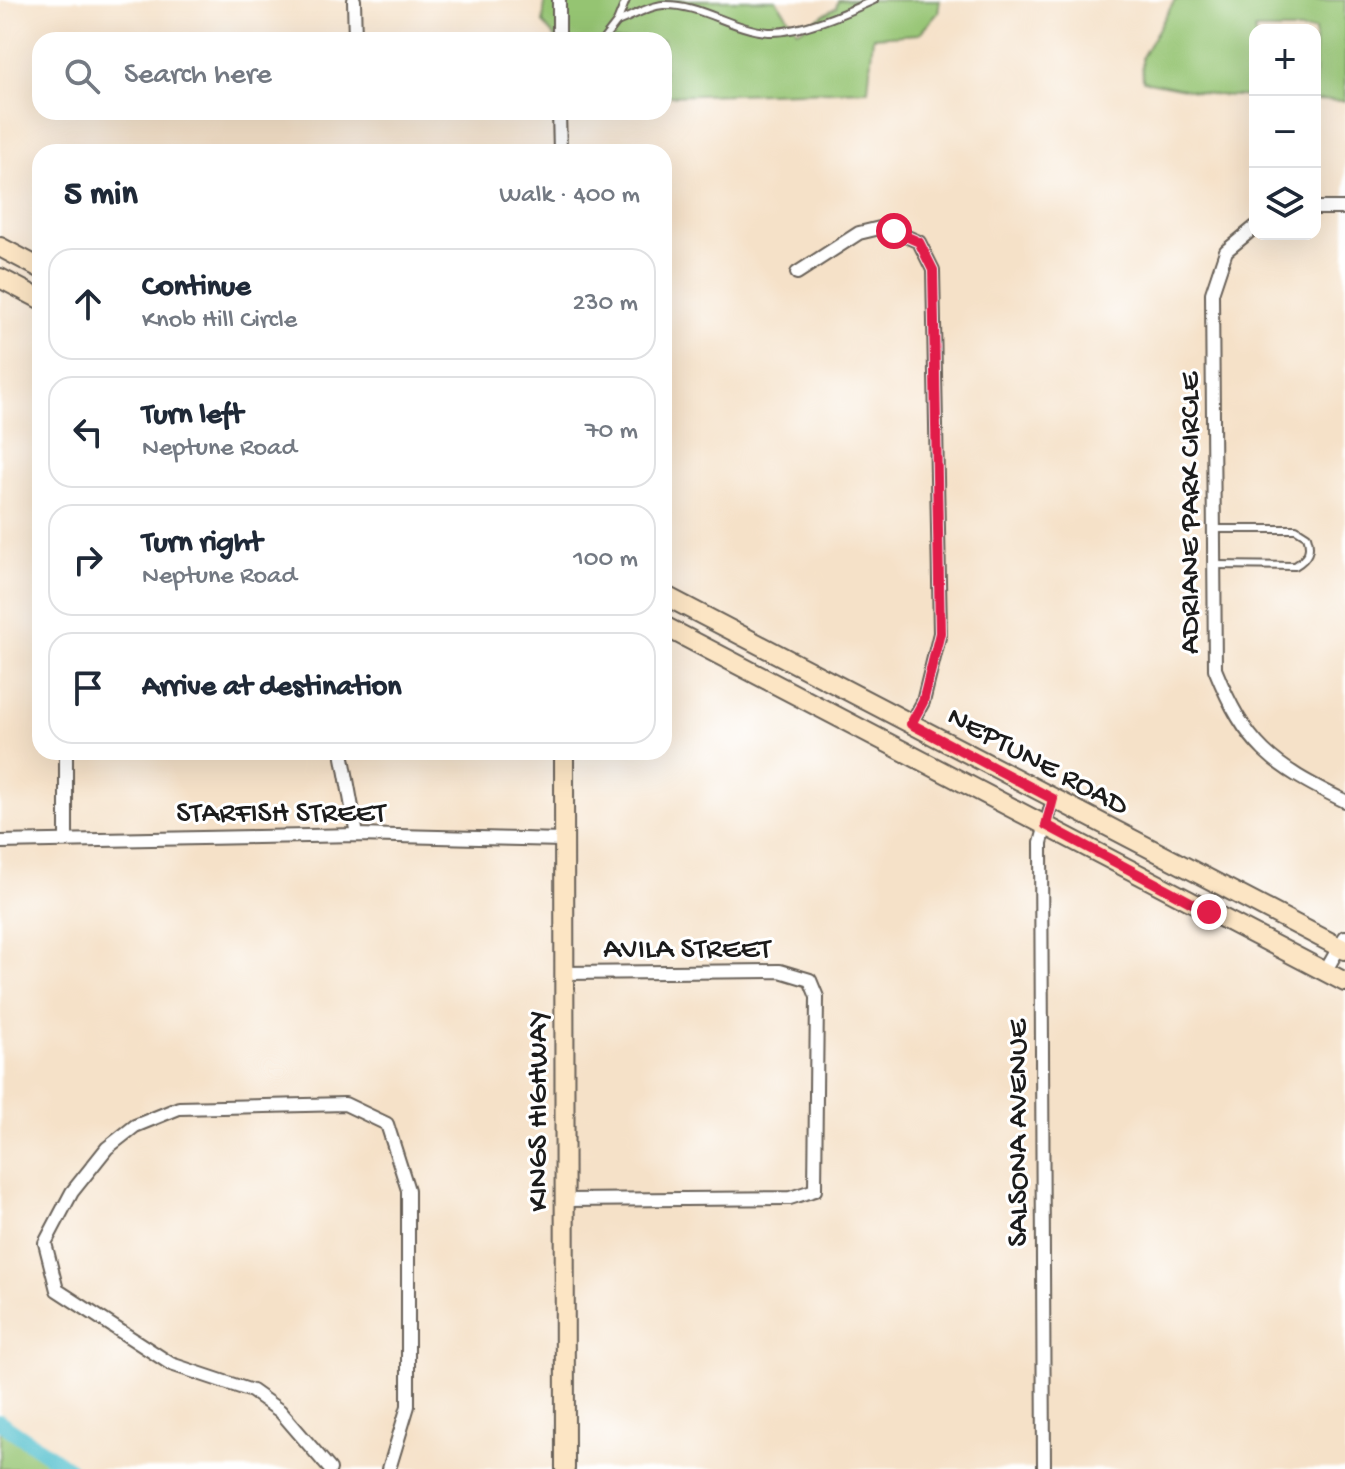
<!DOCTYPE html>
<meta charset="utf-8">
<style>
:root{--surface:#fff;--page:#f6f6f7;--text:#1f2937;--muted:#747a83;--line:#e0e1e3}
body{margin:0;font-family:"Gochi Hand",sans-serif;background:var(--page);color:var(--text)}
.controls{position:absolute;right:24px;top:24px;display:grid;overflow:hidden;border-radius:16px;box-shadow:0 8px 32px #0002}
.controls button{width:72px;height:72px;display:grid;place-items:center;padding:0;border:0;border-bottom:2px solid var(--line);background:var(--surface);color:var(--text);font:40px sans-serif}
.stop{position:absolute;width:24px;height:24px;margin:-18px;border:6px solid #e11d48;border-radius:50%;background:#fff}
.stop.end{background:#e11d48;border-color:#fff;box-shadow:0 2px 8px #0008}
.list{margin:0;padding:0;list-style:none}
h2{display:flex;justify-content:space-between;align-items:center;height:104px;margin:0;padding:0 32px;font-size:34px}
h2 small{font-size:26px;font-weight:400;color:var(--muted)}
.list li{display:grid;grid-template-columns:52px 1fr auto;gap:24px;align-items:center;box-sizing:border-box;height:112px;margin:0 16px 16px;padding:0 16px;border:2px solid var(--line);border-radius:24px}
.list b{display:block;font-size:30px;white-space:nowrap}
.list p{margin:0;font-size:26px;white-space:nowrap;color:var(--muted)}
.list em{font-size:26px;font-style:normal;color:var(--muted)}
.icon{flex:none;width:44px;height:44px;fill:none;stroke:currentColor;stroke-width:2;stroke-linecap:round;stroke-linejoin:round}
.map{position:relative;flex:none;width:1345px;height:1469px;overflow:hidden}
.search{position:absolute;background:var(--surface);box-shadow:0 8px 32px #0002;left:32px;top:32px;width:640px;height:88px;display:flex;align-items:center;gap:20px;box-sizing:border-box;padding:0 28px;border-radius:24px;color:var(--muted);font-size:30px}
.panel{position:absolute;background:var(--surface);box-shadow:0 8px 32px #0002;left:32px;top:144px;width:640px;height:616px;border-radius:24px}
.map>svg:first-child{display:block}
</style>
<div class="map">
<svg width="1345" height="1469" viewBox="0 0 1345 1469">
<rect width="100%" height="100%" fill="#fff"/>
<filter id="ink" filterUnits="userSpaceOnUse"><feTurbulence type="fractalNoise" baseFrequency=".0125" numOctaves="2"/><feDisplacementMap in="SourceGraphic" scale="16" xChannelSelector="R" yChannelSelector="G"/><feConvolveMatrix kernelMatrix="1 2 1 2 8 2 1 2 1" color-interpolation-filters="sRGB"/></filter>
<filter id="wash" filterUnits="userSpaceOnUse"><feTurbulence type="fractalNoise" baseFrequency=".006" numOctaves="4" result="noise"/><feDisplacementMap in="SourceGraphic" scale="32" xChannelSelector="R" yChannelSelector="G"/><feGaussianBlur stdDeviation="1.8" result="paint"/><feColorMatrix in="noise" values="0 0 0 0 0 0 0 0 0 0 0 0 0 0 0 0 0 1.4 0 .05"/><feComposite in="paint" operator="in"/></filter>
<g filter="url(#wash)">
<rect width="100%" height="100%" fill="#f5e1c8"/>
<g fill="#95c472" stroke="#587047" stroke-width="2">
<polygon points="545,0 776,0 798,31 836,7 838,0 940,0 938,13 919,34 873,37 868,90 664,96 664,40 557,40 543,23"/>
<polygon points="1175,0 1345,0 1345,101 1315,100 1315,30 1255,30 1255,97 1215,95 1143,81 1142,57"/>
<polygon points="0,1422 75,1469 0,1469"/>
</g>
<g fill="none" stroke-linecap="round" stroke-linejoin="round">
<polyline stroke="#53c0cd" stroke-width="16" points="0,1422 69,1469"/>
</g>
</g>
<g filter="url(#ink)">
<g fill="none" stroke-linecap="round" stroke-linejoin="round">
<defs>
<g id="lane">
<path d="M 617,22 C 631,17 648,6 663,5 C 699,3 732,30 769,32 C 801,33 845,13 874,0"/>
<polyline points="603,40 617,22 626,0"/>
<path d="M 1215,529 L 1296,529 L 1307,536 C 1312,550 1308,558 1295,566 L 1215,565"/>
</g>
<g id="street">
<polyline points="354,0 355,40"/>
<polyline points="559,0 559,40"/>
<polyline points="559,112 560,152"/>
<polyline points="1315,208 1345,208"/>
<path d="M 1255,227 L 1226,251 L 1212,293 L 1215,669 C 1246,746 1271,765 1345,801"/>
<polyline points="797,273 859,233 884,227 919,242 933,270 940,633 923,702 911,724"/>
<polyline points="66,752 66,839"/>
<polyline points="342,752 357,835"/>
<polyline points="0,842 357,835 563,840"/>
<polyline points="1325,972 1345,937"/>
<polyline points="564,973 780,971 810,980 817,997 815,1190 790,1198 564,1200"/>
<polyline points="330,1469 280,1411 252,1391 171,1364 57,1290 45,1243 72,1192 107,1148 135,1126 179,1108 345,1104 387,1124 408,1190 408,1406 389,1469"/>
<polyline points="1044,1469 1041,843 1053,799"/>
</g>
<g id="secondary">
<polyline points="0,247 40,268"/>
<polyline points="0,278 40,299"/>
<polyline points="664,595 1345,950"/>
<polyline points="664,626 1345,982"/>
<polyline points="564,752 565,1469"/>
</g>
</defs>
<use href="#lane" stroke="#686158" stroke-width="10"/>
<use href="#street" stroke="#686158" stroke-width="16"/>
<use href="#secondary" stroke="#686158" stroke-width="22"/>
<use href="#lane" stroke="#fff" stroke-width="6"/>
<use href="#street" stroke="#fff" stroke-width="12"/>
<use href="#secondary" stroke="#fce5c4" stroke-width="18"/>
</g>
</g>
<g fill="none" stroke-linecap="round" stroke-linejoin="round" filter="url(#ink)">
<polyline stroke="#e11d48" stroke-width="10" points="894,231 919,242 933,270 940,633 923,702 911,724 1053,799 1046,825 1209,912"/>
</g>
<g text-anchor="middle" stroke-width="6" stroke-linejoin="round" paint-order="stroke">
<g font-size="30" fill="#1c1c1c" stroke="#fff">
<text transform="translate(1188 513) rotate(-90)" y="10">ADRIANE PARK CIRCLE</text>
<text transform="translate(1039 759) rotate(28)" y="10">NEPTUNE ROAD</text>
<text x="281" y="821">STARFISH STREET</text>
<text x="687" y="957">AVILA STREET</text>
<text transform="translate(536 1111) rotate(-90)" y="10">KINGS HIGHWAY</text>
<text transform="translate(1016 1133) rotate(-90)" y="10">SALSONA AVENUE</text>
</g>
</g>
</svg>
<div class="controls">
<button>+</button>
<button>−</button>
<button><svg class="icon" aria-label="layers" viewBox="0 0 24 24"><path d="M12 4l9 5-9 5-9-5zM3 14l9 5 9-5"/></svg></button>
</div>
<div class="stop" style="left:894px;top:231px"></div>
<div class="stop end" style="left:1209px;top:912px"></div>
<div class="search"><svg class="icon" aria-label="search" viewBox="0 0 24 24"><circle cx="10" cy="10" r="6"/><path d="M15 15l6 6"/></svg>Search here</div>
<section class="panel">
<h2>5 min<small>Walk · 400 m</small></h2>
<ul class="list">
<li><svg class="icon" aria-label="ahead" viewBox="0 0 24 24"><path d="M12 20V5M6 11l6-6 6 6"/></svg><div><b>Continue</b><p>Knob Hill Circle</p></div><em>230 m</em></li>
<li><svg class="icon" aria-label="left" viewBox="0 0 24 24"><path d="M17 20v-9H6M10 6l-5 5 5 5"/></svg><div><b>Turn left</b><p>Neptune Road</p></div><em>70 m</em></li>
<li><svg class="icon" aria-label="right" viewBox="0 0 24 24"><path d="M7 20v-9h11M14 6l5 5-5 5"/></svg><div><b>Turn right</b><p>Neptune Road</p></div><em>100 m</em></li>
<li><svg class="icon" aria-label="arrive" viewBox="0 0 24 24"><path d="M6 21V4h12l-3 4 3 4H6"/></svg><div><b>Arrive at destination</b></div></li>
</ul>
</section>
</div>
